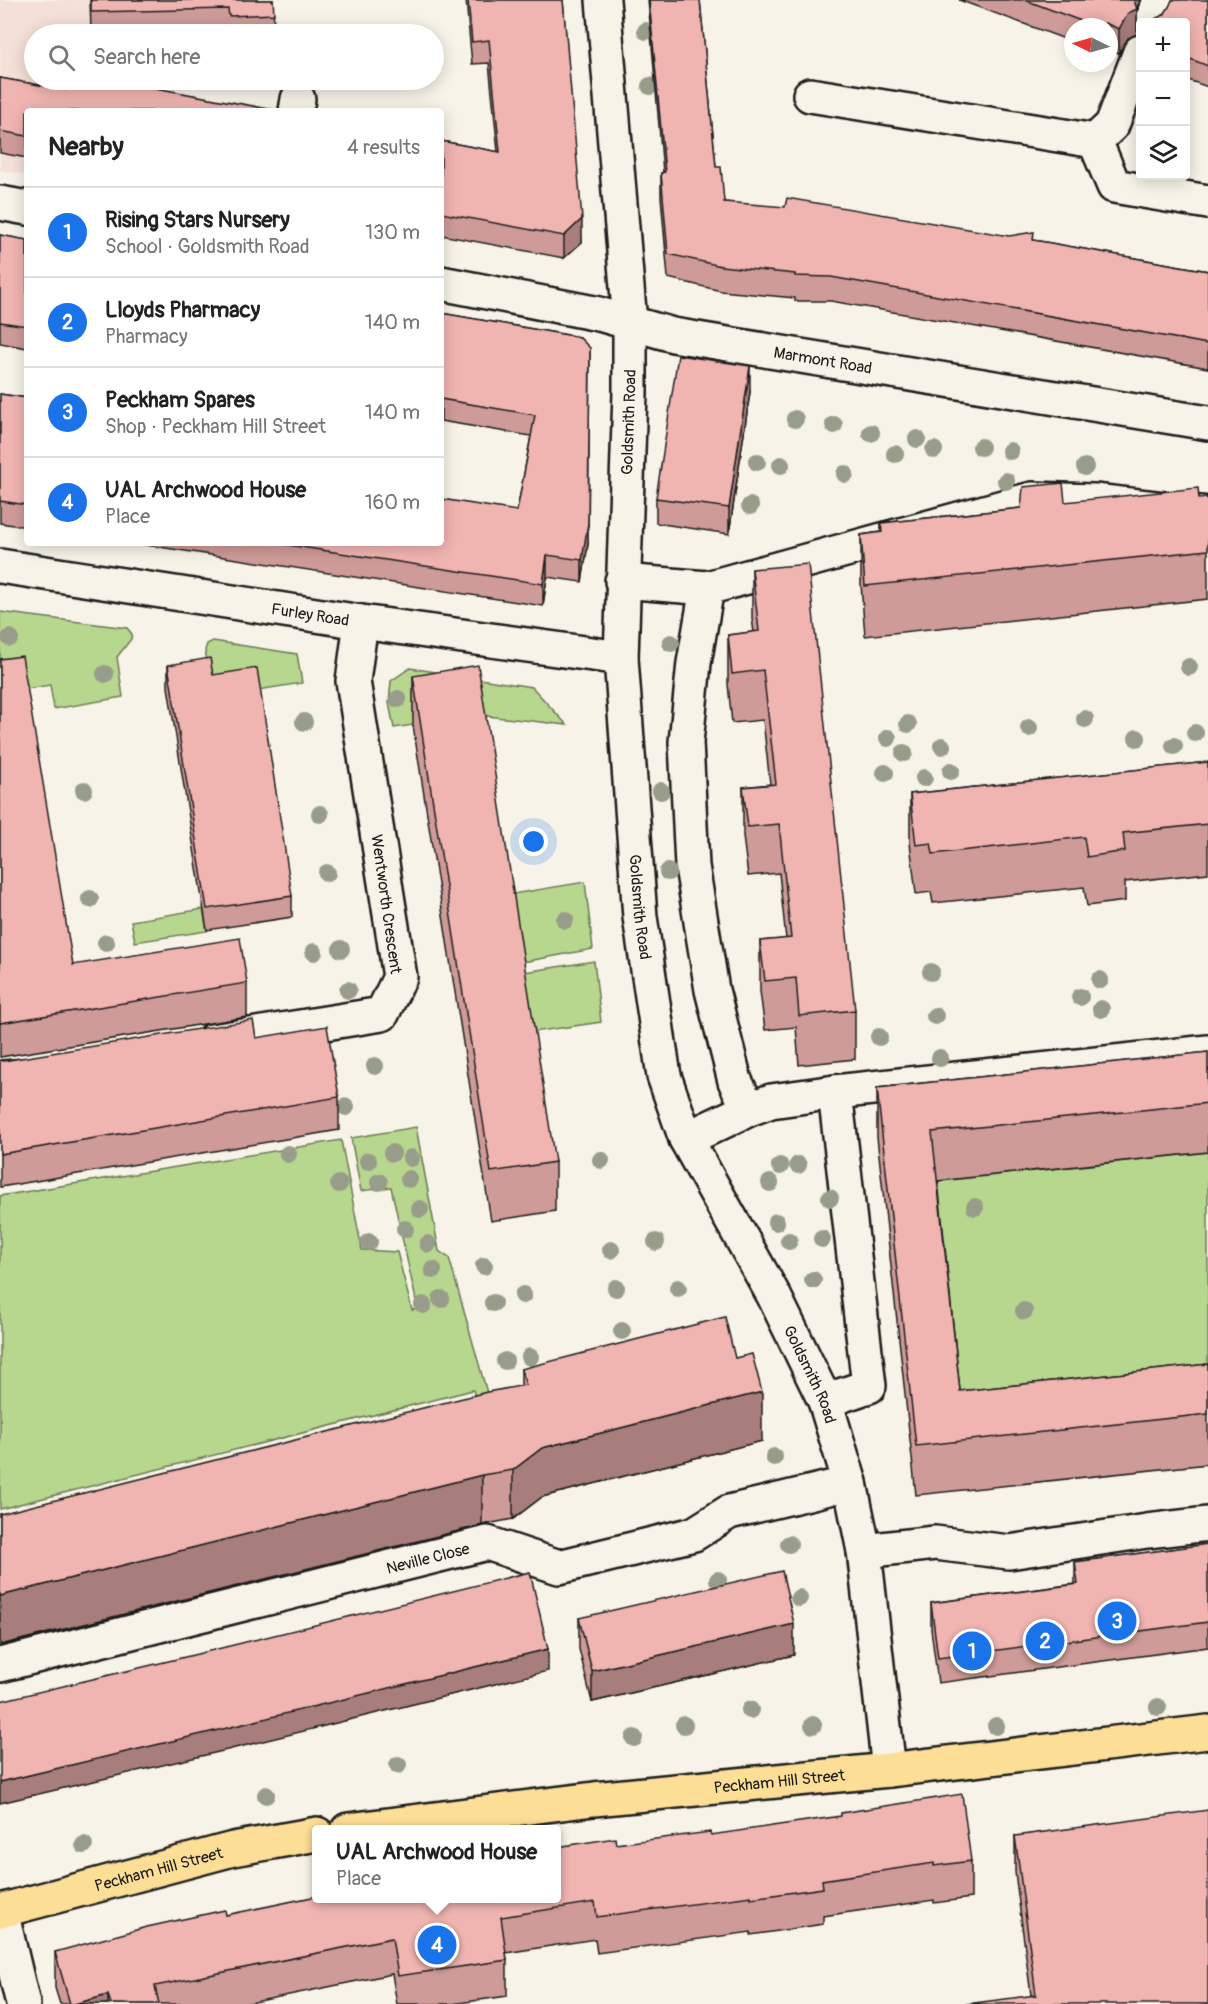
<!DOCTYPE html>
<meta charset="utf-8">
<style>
:root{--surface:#fff;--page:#f2f2f2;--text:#222;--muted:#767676;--line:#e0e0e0;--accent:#1a73e8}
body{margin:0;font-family:Pangolin,sans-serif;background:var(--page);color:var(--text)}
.controls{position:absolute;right:18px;top:18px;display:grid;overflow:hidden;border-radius:6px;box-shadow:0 3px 15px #0003}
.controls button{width:54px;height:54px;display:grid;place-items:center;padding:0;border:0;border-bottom:2px solid var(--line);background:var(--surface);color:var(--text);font:30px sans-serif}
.compass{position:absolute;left:1064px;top:18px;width:54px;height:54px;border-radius:50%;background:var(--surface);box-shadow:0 3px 15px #0003;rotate:275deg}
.you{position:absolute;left:534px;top:842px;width:21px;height:21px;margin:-15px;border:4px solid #fff;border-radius:50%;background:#1a73e8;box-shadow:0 0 0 9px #1a73e833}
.badge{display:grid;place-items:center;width:39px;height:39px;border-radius:50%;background:var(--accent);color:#fff;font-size:20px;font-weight:700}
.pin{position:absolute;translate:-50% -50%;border:3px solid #fff;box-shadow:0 2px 6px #0006}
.popup{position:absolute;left:312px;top:1825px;width:249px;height:78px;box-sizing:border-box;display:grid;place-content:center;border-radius:6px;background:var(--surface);filter:drop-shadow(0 2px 4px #0005);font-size:20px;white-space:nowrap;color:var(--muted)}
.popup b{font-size:22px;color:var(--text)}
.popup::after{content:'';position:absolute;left:50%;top:100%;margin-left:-12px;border:12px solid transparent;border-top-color:var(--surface)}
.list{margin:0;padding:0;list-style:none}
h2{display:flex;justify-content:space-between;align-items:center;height:78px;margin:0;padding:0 24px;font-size:26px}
h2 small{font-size:20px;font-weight:400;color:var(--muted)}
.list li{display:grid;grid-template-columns:39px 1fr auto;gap:18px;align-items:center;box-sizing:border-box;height:90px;padding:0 24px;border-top:2px solid var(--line)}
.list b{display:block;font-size:22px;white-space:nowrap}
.list p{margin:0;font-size:20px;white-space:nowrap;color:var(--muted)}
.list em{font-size:20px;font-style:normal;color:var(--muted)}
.icon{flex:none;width:33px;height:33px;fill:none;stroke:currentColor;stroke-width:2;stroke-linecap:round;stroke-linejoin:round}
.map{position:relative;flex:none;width:1208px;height:2004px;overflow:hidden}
.search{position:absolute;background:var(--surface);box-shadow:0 3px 15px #0003;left:24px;top:24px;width:420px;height:66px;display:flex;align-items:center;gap:15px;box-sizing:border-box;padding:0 21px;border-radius:33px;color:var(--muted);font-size:22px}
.panel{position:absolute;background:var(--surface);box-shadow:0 3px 15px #0003;left:24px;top:108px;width:420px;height:438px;border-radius:6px}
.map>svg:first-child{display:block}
</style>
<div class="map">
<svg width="1208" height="2004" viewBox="0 0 1208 2004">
<rect width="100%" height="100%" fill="#f7f3e8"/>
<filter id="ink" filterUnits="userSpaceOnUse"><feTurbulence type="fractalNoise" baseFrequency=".0167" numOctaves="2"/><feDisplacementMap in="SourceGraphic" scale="12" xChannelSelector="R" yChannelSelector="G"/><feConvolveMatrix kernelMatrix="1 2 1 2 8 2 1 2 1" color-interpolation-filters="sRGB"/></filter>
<g filter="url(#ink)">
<polygon fill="#f5e0d8" points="0,0 202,0 201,34 91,34 76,32 75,34 34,34 34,80 71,80 70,94 27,111 27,175 0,170"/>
<g fill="#b7d68e" stroke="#6a7955" stroke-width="1.5">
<polygon points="0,612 127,628 132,634 131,639 117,657 123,697 54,709 50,685 0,693"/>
<polygon points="213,641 297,654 302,683 213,697 205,650 207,644"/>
<polygon points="410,668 532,687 567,725 478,715 394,728 389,703 391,681"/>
<polygon points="585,882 593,949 517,963 506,895"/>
<polygon points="203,909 207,931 135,942 131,921"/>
<polygon points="594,961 601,1022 527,1033 525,972"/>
<polygon points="416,1127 439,1251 449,1258 500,1439 487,1442 473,1390 0,1509 0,1196 341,1140 362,1250 397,1252 412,1310 418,1309 391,1187 361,1191 351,1138"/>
<polygon points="1208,1152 1208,1413 960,1441 932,1182"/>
</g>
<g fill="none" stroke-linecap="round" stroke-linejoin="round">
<defs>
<g id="minor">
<path id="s1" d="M 603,0 L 630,323 L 630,393 L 621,658 L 640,917 L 664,1076 L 686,1139 L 774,1296 L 825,1401 L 850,1483 L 864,1551 L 889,1770"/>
<polyline points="1152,22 1160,0"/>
<polyline points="1140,52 1112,125 1095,141 1114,186 1208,202"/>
<polyline points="810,95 1095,141"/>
<polyline points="296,111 298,99"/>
<polyline points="0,203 27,208"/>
<path id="s2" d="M 441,283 L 599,314 L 673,335 L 1208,423"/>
<path id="s3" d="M 0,566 L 361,622 L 621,658"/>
<polyline points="622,581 707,588 1032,499 1094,501 1208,514"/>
<polyline points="707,588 694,663 686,742 692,866 712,990 735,1081 749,1109"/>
<polyline points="212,1041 382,1014 400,977 353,681 361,622"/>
<polyline points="686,1139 749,1109 771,1101 835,1092 1208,1052"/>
<polyline points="825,1401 869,1386 835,1092"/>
<polyline points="864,1551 935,1543 1009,1552 1147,1531 1208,1524"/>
<path id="s4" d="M 0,1665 L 487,1543 L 559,1567 L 694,1534 L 729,1512 L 850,1483"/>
<polyline points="1,1911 23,2004"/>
</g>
<g id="major">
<path id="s5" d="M 348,1830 L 594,1799 L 889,1770 L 1208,1732"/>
<path id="s6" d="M 0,1911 L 233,1849 L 317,1834"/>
</g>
</defs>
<use href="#minor" stroke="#1c1c1c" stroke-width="38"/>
<use href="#major" stroke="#1c1c1c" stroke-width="38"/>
<use href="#minor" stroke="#f7f3e8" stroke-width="33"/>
<use href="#major" stroke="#fdde96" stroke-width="33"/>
</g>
<g fill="#989c8a">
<circle cx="646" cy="31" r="9"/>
<circle cx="650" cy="86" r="9"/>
<circle cx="795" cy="419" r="9"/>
<circle cx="834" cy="425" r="9"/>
<circle cx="871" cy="433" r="9"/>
<circle cx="917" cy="439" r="9"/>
<circle cx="981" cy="447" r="9"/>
<circle cx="934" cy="450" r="9"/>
<circle cx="1010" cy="451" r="9"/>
<circle cx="895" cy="454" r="9"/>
<circle cx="757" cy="462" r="9"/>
<circle cx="781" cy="465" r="9"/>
<circle cx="1085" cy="467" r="9"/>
<circle cx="845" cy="474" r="9"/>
<circle cx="1006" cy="481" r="9"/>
<circle cx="750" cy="506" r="9"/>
<circle cx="10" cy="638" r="9"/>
<circle cx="671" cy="643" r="9"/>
<circle cx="1189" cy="667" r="9"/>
<circle cx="105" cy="674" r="9"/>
<circle cx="398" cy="699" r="9"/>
<circle cx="1085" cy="719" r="9"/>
<circle cx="304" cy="722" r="9"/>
<circle cx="908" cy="724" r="9"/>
<circle cx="1029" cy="728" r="9"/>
<circle cx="1195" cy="733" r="9"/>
<circle cx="888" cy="738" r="9"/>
<circle cx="1137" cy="738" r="9"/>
<circle cx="942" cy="746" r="9"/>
<circle cx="1174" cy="746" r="9"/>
<circle cx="904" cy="753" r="9"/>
<circle cx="951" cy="771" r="9"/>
<circle cx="885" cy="773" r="9"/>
<circle cx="924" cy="778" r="9"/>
<circle cx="84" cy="790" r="9"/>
<circle cx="661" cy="791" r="9"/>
<circle cx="320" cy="814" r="9"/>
<circle cx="668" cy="872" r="9"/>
<circle cx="327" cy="873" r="9"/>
<circle cx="90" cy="899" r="9"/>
<circle cx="565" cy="920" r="9"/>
<circle cx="106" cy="943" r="9"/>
<circle cx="341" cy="949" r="9"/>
<circle cx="314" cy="952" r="9"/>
<circle cx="931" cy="972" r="9"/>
<circle cx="1100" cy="980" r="9"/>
<circle cx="348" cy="990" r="9"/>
<circle cx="1080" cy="997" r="9"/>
<circle cx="1101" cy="1009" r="9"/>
<circle cx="935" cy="1016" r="9"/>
<circle cx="879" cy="1037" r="9"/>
<circle cx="940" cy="1058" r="9"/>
<circle cx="375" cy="1066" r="9"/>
<circle cx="346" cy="1107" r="9"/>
<circle cx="392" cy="1153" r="9"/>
<circle cx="288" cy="1154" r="9"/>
<circle cx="411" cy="1158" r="9"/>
<circle cx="601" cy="1160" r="9"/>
<circle cx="368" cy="1161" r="9"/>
<circle cx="798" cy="1165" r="9"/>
<circle cx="780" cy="1166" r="9"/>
<circle cx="409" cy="1179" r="9"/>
<circle cx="379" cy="1182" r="9"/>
<circle cx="770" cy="1183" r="9"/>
<circle cx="339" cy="1184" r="9"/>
<circle cx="830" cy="1198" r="9"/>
<circle cx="975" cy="1207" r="9"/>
<circle cx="420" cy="1209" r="9"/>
<circle cx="776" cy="1222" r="9"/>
<circle cx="405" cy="1229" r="9"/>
<circle cx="822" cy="1239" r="9"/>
<circle cx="789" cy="1241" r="9"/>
<circle cx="369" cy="1242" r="9"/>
<circle cx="656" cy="1242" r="9"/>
<circle cx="428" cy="1244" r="9"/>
<circle cx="611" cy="1250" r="9"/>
<circle cx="484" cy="1266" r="9"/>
<circle cx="433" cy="1270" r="9"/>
<circle cx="813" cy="1280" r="9"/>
<circle cx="616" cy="1288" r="9"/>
<circle cx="678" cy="1288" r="9"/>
<circle cx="523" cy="1295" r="9"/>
<circle cx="441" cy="1299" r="9"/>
<circle cx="493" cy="1303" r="9"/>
<circle cx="423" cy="1305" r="9"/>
<circle cx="1024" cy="1311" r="9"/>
<circle cx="622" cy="1331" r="9"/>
<circle cx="530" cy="1357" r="9"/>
<circle cx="505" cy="1361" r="9"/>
<circle cx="774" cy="1457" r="9"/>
<circle cx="789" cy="1544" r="9"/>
<circle cx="718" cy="1580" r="9"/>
<circle cx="799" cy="1598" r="9"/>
<circle cx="1158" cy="1707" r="9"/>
<circle cx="750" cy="1710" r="9"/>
<circle cx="684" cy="1725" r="9"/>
<circle cx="813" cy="1725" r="9"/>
<circle cx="996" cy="1726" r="9"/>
<circle cx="634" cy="1738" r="9"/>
<circle cx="398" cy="1765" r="9"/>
<circle cx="266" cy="1795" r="9"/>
<circle cx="84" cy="1845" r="9"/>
</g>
<g fill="#ce9b98" stroke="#1c1c1c" stroke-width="1.5">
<polygon points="90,0 273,0 274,33 229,34 228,28 91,31"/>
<polygon points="466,0 563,0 582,242 564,258 441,235 441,141 498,152 489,63 472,64"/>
<polygon points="648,0 700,0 716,167 724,202 1034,240 1208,271 1208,368 831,301 795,301 795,298 721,291 668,278 661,197 661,173 663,172"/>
<polygon points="959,0 1140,0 1137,9 1137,34 1128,38 1119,53 1109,49 1109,27 1073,27 1073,42"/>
<polygon points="1208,0 1208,87 1185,79 1185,22 1155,22 1155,19 1164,15 1169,7"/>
<polygon points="0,78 67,90 112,80 27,111 27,158 0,153"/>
<polygon points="0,235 27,240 27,348 0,343"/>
<polygon points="441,313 579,337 588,544 582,582 547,577 543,606 133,543 441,543 517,511 531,436 441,421"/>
<polygon points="750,392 729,534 656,523 656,498"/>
<polygon points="0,394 27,398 27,527 0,523"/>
<polygon points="1208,498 1208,599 865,636 861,584 861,535 881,532 881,523 1021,508 1065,502"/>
<polygon points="752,569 855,1010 855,1059 799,1065 796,1027 765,1030 760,991 760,941 786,939 779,873 748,876 743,836 743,787 770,784 763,720 732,723 728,684 728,635 754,632 752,619"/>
<polygon points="0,659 73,965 247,983 247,1017 0,1057"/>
<polygon points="168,665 213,675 292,896 292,917 207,930 168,687"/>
<polygon points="413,676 555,1162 555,1211 491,1221 413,725"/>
<polygon points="1208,762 1208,873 1125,882 1125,901 1087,906 1084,887 933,903 931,892 916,894 910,843 910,794"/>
<polygon points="256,1038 339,1097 339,1130 0,1187 0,1060"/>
<polygon points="1208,1052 1208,1152 938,1181 960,1391 1208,1364 1208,1464 916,1495 877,1137 877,1088"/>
<polygon points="735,1358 762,1441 542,1497 513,1519 482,1525 0,1645 0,1514 521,1386 521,1369"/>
<polygon points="1208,1544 1208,1647 938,1683 931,1629 931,1603 1075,1584 1075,1562"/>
<polygon points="579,1618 794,1655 592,1702 579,1649"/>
<polygon points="711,1835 971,1861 971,1898 934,1903 934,1900 823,1916 823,1924 751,1935 751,1932 597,1953 595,1939 506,1953 507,1960 507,1996 452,2004 397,2004 392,1974 245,2004 60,2004 55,1988 55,1952 226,1915 616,1844"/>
<polygon points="1015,1836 1208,2004 1031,1995 1015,1872"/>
</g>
<g fill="#a87e7c" stroke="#1c1c1c" stroke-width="1.5">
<polygon points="1134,0 1140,0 1137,9 1137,34 1128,38 1119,53 1119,29"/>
<polygon points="582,219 582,242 564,258 564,236"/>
<polygon points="590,348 588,544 582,582 582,560"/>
<polygon points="750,366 750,392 729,534 729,508"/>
<polygon points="547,555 547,577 543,606 543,584"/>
<polygon points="762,1392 762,1441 542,1497 513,1519 513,1470 542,1448"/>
<polygon points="482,1475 482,1525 0,1645 0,1596"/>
<polygon points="794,1624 794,1655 592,1702 592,1671"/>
<polygon points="548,1649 548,1671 227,1750 0,1803 0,1782"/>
<polygon points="108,1995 108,2004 74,2004"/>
</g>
<g fill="#f0b4b1" stroke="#1c1c1c" stroke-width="1.5">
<polygon points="91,0 273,0 274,14 229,16 228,9 91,12"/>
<polygon points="468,0 563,0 582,219 564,236 441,213 441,141 500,152 489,40 472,42"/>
<polygon points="649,0 700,0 716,167 721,167 724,202 785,207 787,198 1009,236 1034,232 1033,240 1208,271 1208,344 831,277 795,276 795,274 721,266 668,254 661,173 665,172"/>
<polygon points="1025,0 1134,0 1137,9 1128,13 1119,29 1105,23 1103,27 1097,27"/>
<polygon points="1172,0 1208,0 1208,66 1185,57 1185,22 1156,22 1155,19 1164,15 1169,7"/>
<polygon points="0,78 67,90 69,80 112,80 280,111 27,111 27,136 0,131"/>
<polygon points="0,235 27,240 27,326 0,322"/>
<polygon points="441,313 579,337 590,348 588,523 582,560 547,555 543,584 275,543 441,543 441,499 517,511 535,415 441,399"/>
<polygon points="678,355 750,366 729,508 656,498"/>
<polygon points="0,394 27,398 27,505 0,501"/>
<polygon points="1063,483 1065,502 1198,488 1199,499 1208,498 1208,550 865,586 861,535 882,532 881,523 1021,508 1023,487"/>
<polygon points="808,564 855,1010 799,1016 796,978 765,981 760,941 791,938 779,824 748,827 743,787 776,784 763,670 732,674 728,635 759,631 752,569"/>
<polygon points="22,656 73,965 240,938 247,983 0,1023 0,659"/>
<polygon points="210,658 213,675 257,668 292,896 207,909 168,665"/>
<polygon points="478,665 555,1162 491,1172 413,676"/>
<polygon points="1208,762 1208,824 1123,833 1125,851 1087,857 1084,837 933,854 931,843 916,845 910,794"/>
<polygon points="253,1020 256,1038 327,1026 339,1097 0,1154 0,1060 3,1061"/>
<polygon points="1208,1052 1208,1103 932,1132 960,1391 1208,1364 1208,1414 916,1446 877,1088"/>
<polygon points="725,1317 735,1358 752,1354 762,1392 542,1448 513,1470 482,1475 0,1596 0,1514 487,1392 526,1385 521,1369"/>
<polygon points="1208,1544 1208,1622 938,1658 931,1603 1078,1584 1075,1562"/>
<polygon points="782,1571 794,1624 592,1671 579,1618"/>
<polygon points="530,1572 548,1649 227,1728 0,1782 0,1701 177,1659"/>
<polygon points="962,1794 971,1861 934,1866 934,1863 822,1880 823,1888 751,1898 751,1896 597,1917 595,1902 501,1917 507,1960 398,1976 392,1938 155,1986 159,2004 111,2004 108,1995 74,2004 70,2004 55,1952 147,1927 225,1910 226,1915 317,1896 317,1899 557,1899 557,1847 615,1838 616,1844 710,1832 711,1835 841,1816 841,1813"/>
<polygon points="1208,1810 1208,2004 966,2004 1036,1995 1015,1836"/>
</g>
</g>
<g text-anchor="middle" stroke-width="5" stroke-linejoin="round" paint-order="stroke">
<g font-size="16" fill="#1c1c1c" stroke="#f7f3e8">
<text dy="6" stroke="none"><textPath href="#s2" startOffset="390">Marmont Road</textPath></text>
<text transform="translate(628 422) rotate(-88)" y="6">Goldsmith Road</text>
<text dy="6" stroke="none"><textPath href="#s3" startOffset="314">Furley Road</textPath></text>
<text transform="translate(387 904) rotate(82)" y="6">Wentworth Crescent</text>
<text dy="6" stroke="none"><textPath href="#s1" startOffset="909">Goldsmith Road</textPath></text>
<text dy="6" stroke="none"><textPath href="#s1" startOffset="1413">Goldsmith Road</textPath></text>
<text dy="6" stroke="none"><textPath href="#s4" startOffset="441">Neville Close</textPath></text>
<text dy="6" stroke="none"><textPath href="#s5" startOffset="434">Peckham Hill Street</textPath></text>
<text dy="6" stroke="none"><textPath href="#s6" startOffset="164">Peckham Hill Street</textPath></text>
</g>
</g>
</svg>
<div class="controls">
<button>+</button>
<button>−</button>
<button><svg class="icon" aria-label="layers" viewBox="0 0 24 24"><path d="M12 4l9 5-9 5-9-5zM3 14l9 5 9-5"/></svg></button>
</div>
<svg class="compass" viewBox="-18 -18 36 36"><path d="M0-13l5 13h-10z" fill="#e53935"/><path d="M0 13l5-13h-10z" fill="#767676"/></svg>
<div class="you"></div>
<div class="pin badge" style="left:972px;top:1651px">1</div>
<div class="pin badge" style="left:1045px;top:1641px">2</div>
<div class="pin badge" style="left:1117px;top:1621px">3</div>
<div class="pin badge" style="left:437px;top:1945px">4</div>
<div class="popup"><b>UAL Archwood House</b>Place</div>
<div class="search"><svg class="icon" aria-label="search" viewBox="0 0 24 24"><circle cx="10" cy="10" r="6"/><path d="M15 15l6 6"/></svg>Search here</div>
<section class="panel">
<h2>Nearby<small>4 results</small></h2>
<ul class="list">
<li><span class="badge">1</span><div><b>Rising Stars Nursery</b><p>School · Goldsmith Road</p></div><em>130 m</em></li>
<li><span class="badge">2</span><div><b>Lloyds Pharmacy</b><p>Pharmacy</p></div><em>140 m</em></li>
<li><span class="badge">3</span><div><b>Peckham Spares</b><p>Shop · Peckham Hill Street</p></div><em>140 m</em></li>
<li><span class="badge">4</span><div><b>UAL Archwood House</b><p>Place</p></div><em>160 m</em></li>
</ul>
</section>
</div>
